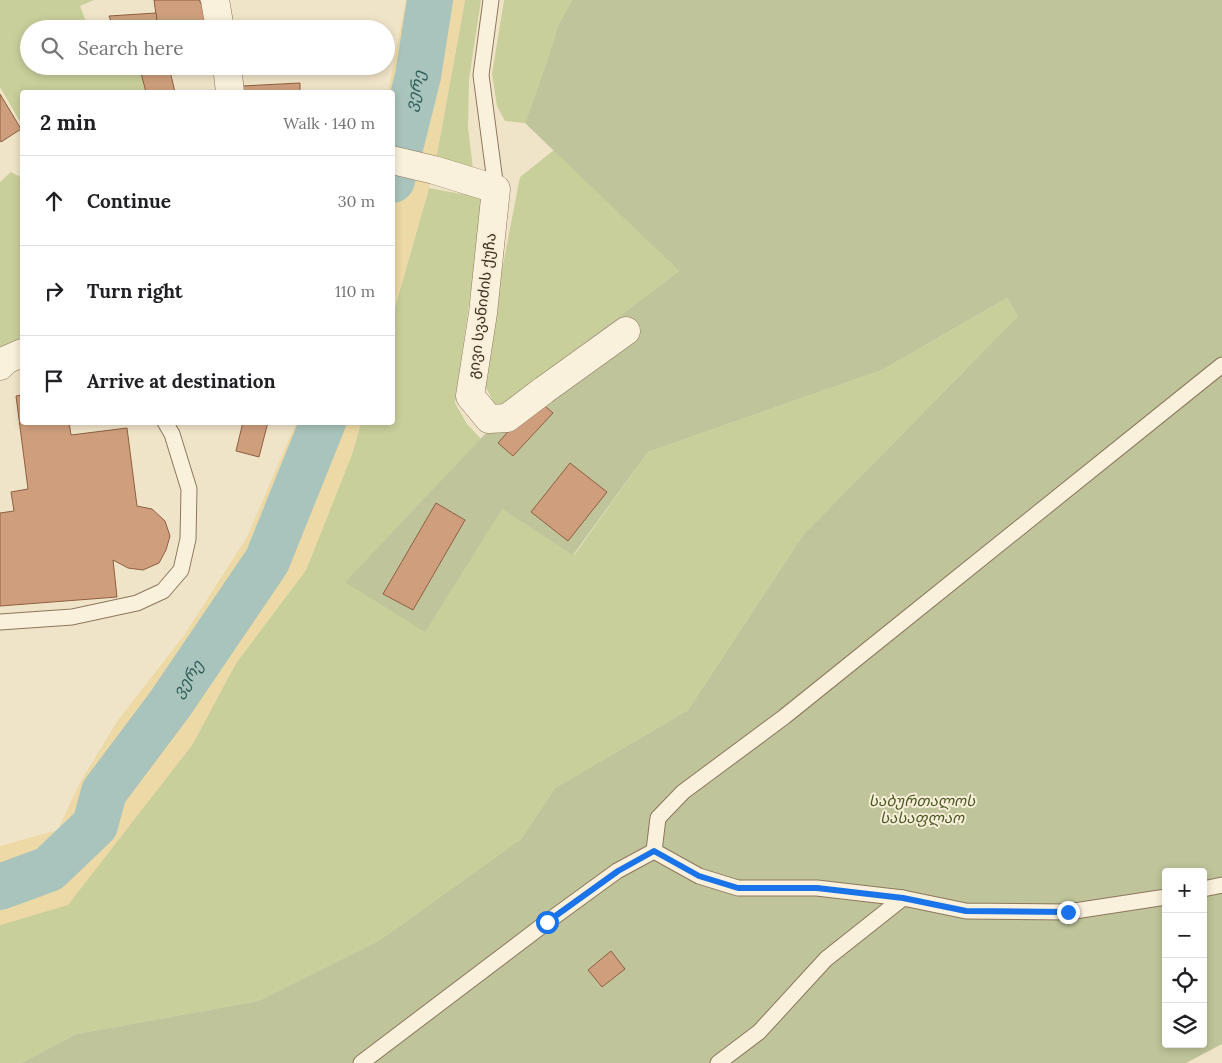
<!DOCTYPE html>
<meta charset="utf-8">
<style>
:root{--surface:#fff;--page:#f2f2f2;--text:#202124;--muted:#757577;--line:#e0e0e0}
body{margin:0;font-family:Lora,"Noto Sans Georgian",serif;background:var(--page);color:var(--text)}
.controls{position:absolute;right:15px;bottom:15px;display:grid;overflow:hidden;border-radius:5px;box-shadow:0 2px 8px #0003}
.controls button{width:45px;height:45px;display:grid;place-items:center;padding:0;border:0;border-bottom:1px solid var(--line);background:var(--surface);color:var(--text);font:25px sans-serif}
.stop{position:absolute;width:15px;height:15px;margin:-11px;border:4px solid #1a73e8;border-radius:50%;background:#fff}
.stop.end{background:#1a73e8;border-color:#fff;box-shadow:0 1px 5px #0008}
.list{margin:0;padding:0;list-style:none}
h2{display:flex;justify-content:space-between;align-items:center;height:65px;margin:0;padding:0 20px;font-size:21px}
h2 small{font-size:16px;font-weight:400;color:var(--muted)}
.list li{display:grid;grid-template-columns:32px 1fr auto;gap:15px;align-items:center;box-sizing:border-box;height:90px;padding:0 20px;border-top:1px solid var(--line)}
.list b{display:block;font-size:19px;white-space:nowrap}
.list em{font-size:16px;font-style:normal;color:var(--muted)}
.icon{flex:none;width:28px;height:28px;fill:none;stroke:currentColor;stroke-width:2;stroke-linecap:round;stroke-linejoin:round}
.map{position:relative;flex:none;width:1222px;height:1063px;overflow:hidden}
.search{position:absolute;background:var(--surface);box-shadow:0 2px 8px #0003;left:20px;top:20px;width:375px;height:55px;display:flex;align-items:center;gap:12px;box-sizing:border-box;padding:0 18px;border-radius:28px;color:var(--muted);font-size:19px}
.panel{position:absolute;background:var(--surface);box-shadow:0 2px 8px #0003;left:20px;top:90px;width:375px;height:335px;border-radius:5px}
.map>svg:first-child{display:block}
</style>
<div class="map">
<svg width="1222" height="1063" viewBox="0 0 1222 1063">
<rect width="100%" height="100%" fill="#f0e4c8"/>
<g fill="#c9cf9b">
<polygon points="0,0 94,0 80,6 89,29 29,29 29,66 105,66 107,70 145,69 148,92 22,92 22,125 0,87"/>
<polygon points="465,0 481,0 469,80 468,127 473,169 434,170"/>
<polygon points="504,0 572,0 558,25 549,55 525,123 505,121 497,106 492,74"/>
<polygon points="554,150 679,271 539,377 507,411 496,407 481,378 520,177"/>
<polygon points="11,172 22,178 22,339 4,347 0,351 0,182"/>
<polygon points="429,188 484,198 455,403 467,424 481,439 345,582 502,509 574,555 648,452 882,370 1007,298 1018,316 803,535 688,710 555,788 521,839 380,940 258,1001 76,1034 21,1063 0,1063 0,925 68,904 192,745 236,663 306,570 352,454 361,423 392,422 393,314"/>
</g>
<g fill="#ecd9a5">
<polygon points="406,0 465,0 434,170 393,314 392,92 388,92"/>
<polygon points="296,423 361,423 352,454 306,570 236,663 192,745 68,905 0,925 0,846 58,830 79,784 118,720 185,634 247,537"/>
</g>
<path fill="#bfc49a" fill-rule="evenodd" d="M 572,0 L 1222,0 L 1222,1044 L 1186,1063 L 21,1063 L 76,1034 L 258,1001 L 380,940 L 521,839 L 555,788 L 688,710 L 803,535 L 1018,316 L 1007,298 L 882,370 L 648,452 L 573,555 L 502,509 L 425,632 L 345,582 L 539,377 L 679,271 L 525,123 L 549,55 L 558,25 ZM 1166,872 L 1203,872 L 1203,1044 L 1166,1044 Z"/>
<g fill="none" stroke-linecap="round" stroke-linejoin="round">
<g stroke="#a9c4bc" stroke-width="46">
<path id="s1" d="M 392,180 L 418,76 L 430,0"/>
<path id="s2" d="M 0,887 L 49,869 L 95,825 L 104,792 L 170,704 L 267,561 L 323,422"/>
</g>
</g>
<g fill="#cf9f7d" stroke="#8d5f41">
<polygon points="154,0 199,0 214,29 158,29"/>
<polygon points="156,13 158,29 114,29 109,16"/>
<polygon points="169,67 175,92 146,92 141,73"/>
<polygon points="300,83 300,92 242,92 242,86"/>
<polygon points="0,94 21,129 1,142 0,140"/>
<polygon points="22,395 22,422 69,422 71,435 127,428 137,506 152,509 165,521 170,536 166,550 159,563 143,570 128,568 113,560 117,597 0,606 0,513 14,511 11,492 28,489 16,396"/>
<polygon points="537,399 553,413 513,456 498,443"/>
<polygon points="243,422 268,422 259,457 236,451"/>
<polygon points="570,463 607,492 568,541 531,512"/>
<polygon points="436,503 465,520 413,610 383,594"/>
<polygon points="611,951 625,969 602,987 588,970"/>
</g>
<g fill="none" stroke-linecap="round" stroke-linejoin="round">
<defs>
<g id="service">
<polyline points="491,0 481,75 496,189"/>
<polyline points="0,622 72,617 137,603 163,591 181,570 188,539 189,489 172,434 165,422"/>
<polyline points="1203,889 1222,885"/>
<polyline points="1166,897 1068,912 966,911 903,898 817,888 738,888 699,876 654,851 658,818 683,792 784,717 1222,365"/>
<polyline points="361,1063 547,922 617,871 654,851"/>
<polyline points="718,1063 759,1032 826,959 903,898"/>
</g>
<g id="minor">
<polyline points="215,0 220,29"/>
<polyline points="227,66 230,92"/>
<polyline points="392,160 434,170 496,189 483,313 470,396 489,419 507,418 544,390 626,331"/>
<polyline points="0,366 6,360 22,353"/>
</g>
</defs>
<use href="#service" stroke="#8d765c" stroke-width="17"/>
<use href="#minor" stroke="#8d765c" stroke-width="29"/>
<use href="#service" stroke="#faf1dc" stroke-width="15"/>
<use href="#minor" stroke="#faf1dc" stroke-width="28"/>
</g>
<g fill="none" stroke-linecap="round" stroke-linejoin="round">
<polyline stroke="#1a73e8" stroke-width="6" points="547,922 618,871 654,851 699,876 738,888 817,888 903,898 966,911 1068,912"/>
</g>
<g text-anchor="middle" stroke-width="4" stroke-linejoin="round" paint-order="stroke">
<g font-size="15" fill="#3d2e20" stroke="#f7eed8">
<text transform="translate(482 306) rotate(-83)" y="5">გივი სვანიძის ქუჩა</text>
</g>
<g font-size="15" font-style="italic" fill="#4d5a26" stroke="#f7eed8">
<text x="922" y="806">საბურთალოს<tspan x="922" dy="17">სასაფლაო</tspan></text>
</g>
<g font-size="16" font-style="italic" fill="#2f5d5a" stroke="#f7eed8">
<text dy="6" stroke="none"><textPath href="#s1" startOffset="92">ვერე</textPath></text>
<text dy="6" stroke="none"><textPath href="#s2" startOffset="291">ვერე</textPath></text>
</g>
</g>
</svg>
<div class="controls">
<button>+</button>
<button>−</button>
<button><svg class="icon" aria-label="locate" viewBox="0 0 24 24"><circle cx="12" cy="12" r="6"/><path d="M12 2v4M12 18v4M2 12h4M18 12h4"/></svg></button>
<button><svg class="icon" aria-label="layers" viewBox="0 0 24 24"><path d="M12 4l9 5-9 5-9-5zM3 14l9 5 9-5"/></svg></button>
</div>
<div class="stop" style="left:547px;top:922px"></div>
<div class="stop end" style="left:1068px;top:912px"></div>
<div class="search"><svg class="icon" aria-label="search" viewBox="0 0 24 24"><circle cx="10" cy="10" r="6"/><path d="M15 15l6 6"/></svg>Search here</div>
<section class="panel">
<h2>2 min<small>Walk · 140 m</small></h2>
<ul class="list">
<li><svg class="icon" aria-label="ahead" viewBox="0 0 24 24"><path d="M12 20V5M6 11l6-6 6 6"/></svg><div><b>Continue</b></div><em>30 m</em></li>
<li><svg class="icon" aria-label="right" viewBox="0 0 24 24"><path d="M7 20v-9h11M14 6l5 5-5 5"/></svg><div><b>Turn right</b></div><em>110 m</em></li>
<li><svg class="icon" aria-label="arrive" viewBox="0 0 24 24"><path d="M6 21V4h12l-3 4 3 4H6"/></svg><div><b>Arrive at destination</b></div></li>
</ul>
</section>
</div>
